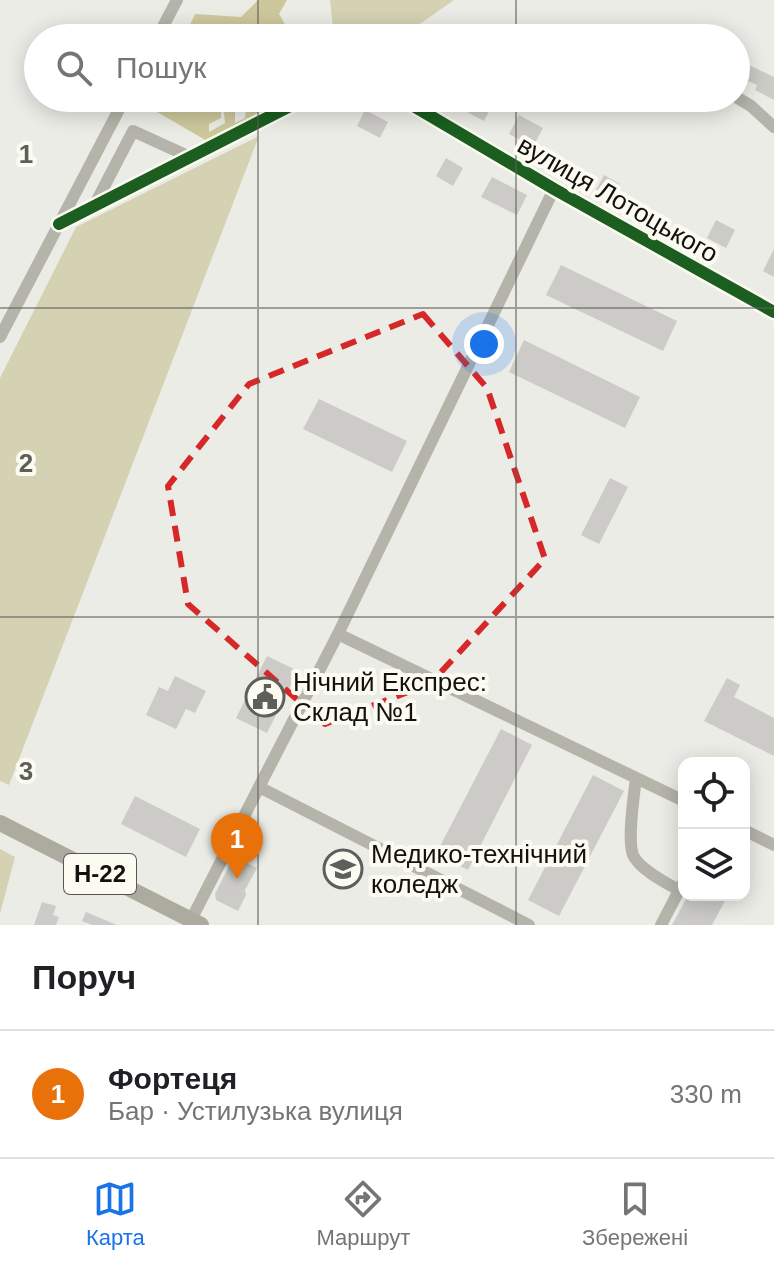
<!DOCTYPE html>
<html lang="uk">
<meta charset="utf-8">
<style>
:root{--surface:#fff;--page:#f6f6f6;--text:#202124;--muted:#757577;--line:#e0e0e0;--accent:#1a73e8}
body{margin:0;font-family:Helvetica,sans-serif;background:var(--page);color:var(--text)}
.controls{position:absolute;right:24px;bottom:24px;display:grid;overflow:hidden;border-radius:16px;box-shadow:0 4px 20px #0003}
.controls button{width:72px;height:72px;display:grid;place-items:center;padding:0;border:0;border-bottom:2px solid var(--line);background:var(--surface);color:var(--text);font:40px sans-serif}
.you{position:absolute;left:484px;top:344px;width:28px;height:28px;margin:-20px;border:6px solid #fff;border-radius:50%;background:#1a73e8;box-shadow:0 0 0 12px #1a73e833}
.badge{display:grid;place-items:center;width:52px;height:52px;border-radius:50%;background:var(--accent);color:#fff;font-size:26px;font-weight:700}
.pin{position:absolute;translate:-50% -66px;filter:drop-shadow(0 2px 4px #0008)}
.pin::after{content:'';position:absolute;top:42px;width:28px;height:24px;background:inherit;clip-path:polygon(0 0,100% 0,50% 100%)}
.list{margin:0;padding:0;list-style:none}
h2{display:flex;justify-content:space-between;align-items:center;height:104px;margin:0;padding:0 32px;font-size:34px}
h2 small{font-size:26px;font-weight:400;color:var(--muted)}
.list li{display:grid;grid-template-columns:52px 1fr auto;gap:24px;align-items:center;box-sizing:border-box;height:128px;padding:0 32px;border-top:2px solid var(--line)}
.list b{display:block;font-size:30px;white-space:nowrap}
.list p{margin:0;font-size:26px;white-space:nowrap;color:var(--muted)}
.list em{font-size:26px;font-style:normal;color:var(--muted)}
.icon{flex:none;width:44px;height:44px;fill:none;stroke:currentColor;stroke-width:2;stroke-linecap:round;stroke-linejoin:round}
.map{position:relative;flex:none;width:774px;height:925px;overflow:hidden}
.search{position:absolute;background:var(--surface);box-shadow:0 4px 20px #0003;left:24px;right:24px;top:24px;height:88px;display:flex;align-items:center;gap:20px;box-sizing:border-box;padding:0 28px;border-radius:44px;color:var(--muted);font-size:30px}
.sheet{height:232px;background:var(--surface)}
nav{display:flex;justify-content:space-around;align-items:center;box-sizing:border-box;height:112px;border-top:2px solid var(--line);background:var(--surface);font-size:22px;color:var(--muted)}
nav a{display:grid;justify-items:center;gap:4px}
nav .on{color:var(--accent)}
.map>svg:first-child{display:block}
</style>
<div class="map">
<svg width="774" height="925" viewBox="0 0 774 925">
<rect width="100%" height="100%" fill="#ecece7"/>
<g fill="#d5d2b3">
<polygon points="330,0 454,0 400,38 334,38"/>
<polygon points="259,136 9,785 0,781 0,378 76,227"/>
<polygon points="0,849 15,857 0,914"/>
</g>
<g fill="#cdc89c">
<polygon points="258,0 287,0 279,14 287,28 289,37 291,38 246,38 243,34 240,38 184,38 195,14 241,17"/>
<polygon points="157,98 219,98 216,107 221,110 221,118 209,124 209,132 225,123 224,112 227,105 235,110 235,123 245,118 247,98 295,98 207,141 152,109"/>
</g>
<g fill="#cccbc7">
<polygon points="736,59 774,77 774,100 755,90 757,85 736,76"/>
<polygon points="470,98 496,98 484,121 463,110"/>
<polygon points="365,110 388,122 380,138 357,126"/>
<polygon points="519,115 543,128 533,147 509,134"/>
<polygon points="446,158 463,168 453,186 436,176"/>
<polygon points="604,175 620,184 612,198 596,190"/>
<polygon points="492,177 527,195 517,215 481,197"/>
<polygon points="716,220 735,230 726,248 707,238"/>
<polygon points="774,249 774,277 763,271"/>
<polygon points="561,265 677,321 663,351 546,295"/>
<polygon points="524,340 640,397 625,428 509,372"/>
<polygon points="319,399 407,441 392,472 303,429"/>
<polygon points="610,478 628,487 599,544 581,535"/>
<polygon points="267,656 298,671 267,733 236,718"/>
<polygon points="175,676 206,691 195,713 186,709 176,729 146,715 159,687 168,691"/>
<polygon points="727,678 740,685 734,697 774,718 774,756 704,721"/>
<polygon points="501,729 532,745 468,870 436,854"/>
<polygon points="593,775 624,791 559,916 528,900"/>
<polygon points="135,796 200,829 186,857 121,824"/>
<polygon points="234,856 257,868 245,890 246,895 238,911 216,900 215,894"/>
<polygon points="688,895 728,895 712,925 672,925"/>
<polygon points="42,902 56,906 53,915 59,917 56,925 34,925"/>
<polygon points="86,912 117,925 92,925 82,921"/>
</g>
<g fill="none" stroke-linecap="round" stroke-linejoin="round">
<g stroke="#b5b4aa" stroke-width="12">
<polyline points="157,38 177,0"/>
<polyline points="736,97 751,106 774,127"/>
<polyline points="400,98 554,189 774,312"/>
<polyline points="94,206 133,131 190,157"/>
<polyline points="59,224 306,98"/>
<polyline points="0,337 125,98"/>
<polyline points="338,634 684,801"/>
<path d="M 636,778 C 634,796 627,839 633,855 C 639,869 666,883 679,890"/>
<polyline points="259,787 338,634 554,189"/>
<polyline points="744,830 774,845"/>
<polyline points="191,920 259,787 529,925"/>
<polyline points="661,925 684,881"/>
</g>
<polyline stroke="#adab9f" stroke-width="16" points="0,823 201,925"/>
<defs>
<g id="cycleway">
<polyline points="400,98 554,189 774,312"/>
<polyline points="59,224 306,98"/>
</g>
</defs>
<use href="#cycleway" stroke="#fcfbf2" stroke-width="17"/>
<use href="#cycleway" stroke="#1b5e20" stroke-width="12"/>
</g>
<path fill="none" stroke="#d62828" stroke-width="6" stroke-dasharray="16 10" stroke-linejoin="round" d="M 423,314 L 487,388 L 545,559 L 431,683 L 325,724 L 188,604 L 168,486 L 249,384 Z"/>
<path fill="none" stroke="#5e5e5a" stroke-width="2" stroke-opacity="0.55" d="M 258,0 L 258,38M 516,0 L 516,38M 258,98 L 258,925M 516,98 L 516,925M 0,308 L 774,308M 0,617 L 774,617"/>
<defs>
<symbol id="civic-ring" viewBox="-11 -11 22 22"><circle r="9.5" fill="#fcfbf2" stroke="#5e5e5a" stroke-width="1.5"/><path d="M-.6-6.5H3V-4.5H.6V-3L4-1V1h2V6H-6V1h2V-1L-.6-3ZM-1.2 2.5V6h2.4V2.5Z" fill="#5e5e5a"/></symbol>
<symbol id="university-ring" viewBox="-11 -11 22 22"><circle r="9.5" fill="#fcfbf2" stroke="#5e5e5a" stroke-width="1.5"/><path d="M0-5L7-2L0 1L-7-2ZM-4 1L0 2.5L4 1V4Q0 6-4 4Z" fill="#5e5e5a"/></symbol>
</defs>
<g fill-rule="evenodd">
<use href="#civic-ring" x="243" y="675" width="44" height="44"/>
<use href="#university-ring" x="321" y="847" width="44" height="44"/>
</g>
<g text-anchor="middle" stroke-width="8" stroke-linejoin="round" paint-order="stroke">
<rect fill="#fcfbf2" stroke="#585752" stroke-width="2" x="64" y="854" width="72" height="40" rx="6"/>
<g font-size="24" font-weight="bold" fill="#12110e">
<text x="100" y="882">Н-22</text>
</g>
<g font-size="26" fill="#12110e" stroke="#fcfbf2">
<text transform="translate(618 199) rotate(30)" y="9">вулиця Лотоцького</text>
</g>
<g font-size="26" fill="#12110e" stroke="#fcfbf2" text-anchor="start">
<text x="293" y="691">Нічний Експрес:<tspan x="293" dy="30">Склад №1</tspan></text>
<text x="371" y="863">Медико-технічний<tspan x="371" dy="30">коледж</tspan></text>
</g>
</g>
<g font-size="26" text-anchor="middle" font-weight="bold" fill="#5e5e5a" stroke="#fcfbf2" stroke-width="8" stroke-linejoin="round" paint-order="stroke">
<text x="26" y="163">1</text>
<text x="26" y="472">2</text>
<text x="26" y="780">3</text>
</g>
</svg>
<div class="controls">
<button><svg class="icon" aria-label="locate" viewBox="0 0 24 24"><circle cx="12" cy="12" r="6"/><path d="M12 2v4M12 18v4M2 12h4M18 12h4"/></svg></button>
<button><svg class="icon" aria-label="layers" viewBox="0 0 24 24"><path d="M12 4l9 5-9 5-9-5zM3 14l9 5 9-5"/></svg></button>
</div>
<div class="you"></div>
<div class="pin badge" style="left:237px;top:879px;background:#e8710a">1</div>
<div class="search"><svg class="icon" aria-label="search" viewBox="0 0 24 24"><circle cx="10" cy="10" r="6"/><path d="M15 15l6 6"/></svg>Пошук</div>
</div>
<section class="sheet">
<h2>Поруч<small></small></h2>
<ul class="list">
<li><span class="badge" style="background:#e8710a">1</span><div><b>Фортеця</b><p>Бар · Устилузька вулиця</p></div><em>330 m</em></li>
</ul>
</section>
<nav>
<a class="on"><svg class="icon" aria-label="map" viewBox="0 0 24 24"><path d="M3 6l6-2 6 2 6-2v14l-6 2-6-2-6 2zM9 4v14M15 6v14"/></svg>Карта</a>
<a><svg class="icon" aria-label="directions" viewBox="0 0 24 24"><path d="M12 3l9 9-9 9-9-9zM9 14v-3h6M13 9l2 2-2 2"/></svg>Маршрут</a>
<a><svg class="icon" aria-label="saved" viewBox="0 0 24 24"><path d="M7 4h10v16l-5-4-5 4z"/></svg>Збережені</a>
</nav>
